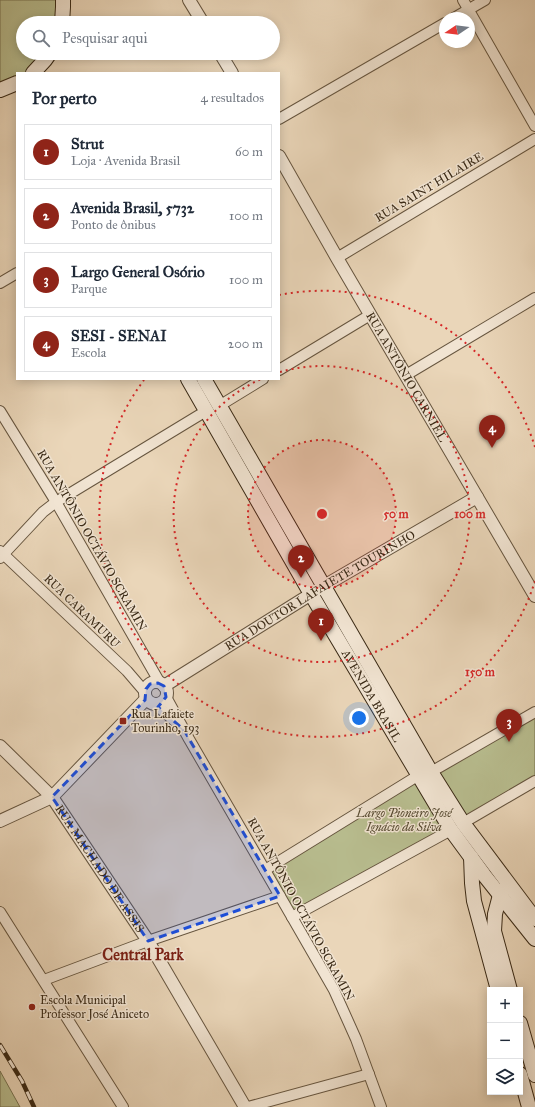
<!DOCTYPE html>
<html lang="pt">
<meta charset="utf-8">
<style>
:root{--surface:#fff;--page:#f6f6f7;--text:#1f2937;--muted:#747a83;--line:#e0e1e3;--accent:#8f2418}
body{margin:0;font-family:"IM FELL Great Primer",serif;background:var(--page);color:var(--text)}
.controls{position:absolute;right:12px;bottom:12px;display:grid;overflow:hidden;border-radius:0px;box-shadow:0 2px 10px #0003}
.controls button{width:36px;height:36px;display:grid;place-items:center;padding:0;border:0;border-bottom:1px solid var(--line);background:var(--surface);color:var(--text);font:20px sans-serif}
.compass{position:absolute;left:439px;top:12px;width:36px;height:36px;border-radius:50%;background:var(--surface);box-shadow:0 2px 10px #0003;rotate:257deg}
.you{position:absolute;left:359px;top:718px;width:14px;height:14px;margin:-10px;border:3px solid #fff;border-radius:50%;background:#1a73e8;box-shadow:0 0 0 6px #1a73e833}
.badge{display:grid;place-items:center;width:26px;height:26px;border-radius:50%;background:var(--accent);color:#fff;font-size:13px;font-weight:700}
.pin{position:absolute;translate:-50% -33px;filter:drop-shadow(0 1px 2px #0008)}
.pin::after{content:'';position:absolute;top:21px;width:14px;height:12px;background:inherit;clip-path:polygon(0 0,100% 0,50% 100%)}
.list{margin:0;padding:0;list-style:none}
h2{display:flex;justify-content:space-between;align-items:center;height:52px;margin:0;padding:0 16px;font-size:17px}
h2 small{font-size:13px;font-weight:400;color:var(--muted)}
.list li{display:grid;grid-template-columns:26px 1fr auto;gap:12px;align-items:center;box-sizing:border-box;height:56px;margin:0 8px 8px;padding:0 8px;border:1px solid var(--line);border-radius:0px}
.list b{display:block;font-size:15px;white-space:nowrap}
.list p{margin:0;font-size:13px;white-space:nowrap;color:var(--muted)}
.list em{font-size:13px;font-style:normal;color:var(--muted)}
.icon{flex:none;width:22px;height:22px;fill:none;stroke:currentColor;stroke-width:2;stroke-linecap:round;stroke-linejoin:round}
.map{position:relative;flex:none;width:535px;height:1107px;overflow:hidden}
.search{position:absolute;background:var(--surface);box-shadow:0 2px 10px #0003;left:16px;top:16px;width:264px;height:44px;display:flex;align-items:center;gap:10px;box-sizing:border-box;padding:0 14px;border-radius:22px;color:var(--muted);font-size:15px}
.panel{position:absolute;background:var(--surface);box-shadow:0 2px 10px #0003;left:16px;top:72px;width:264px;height:308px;border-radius:0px}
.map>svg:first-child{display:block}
</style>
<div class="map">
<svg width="535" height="1107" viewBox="0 0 535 1107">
<rect width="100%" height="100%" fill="#ead6b9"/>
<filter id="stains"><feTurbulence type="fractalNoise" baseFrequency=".005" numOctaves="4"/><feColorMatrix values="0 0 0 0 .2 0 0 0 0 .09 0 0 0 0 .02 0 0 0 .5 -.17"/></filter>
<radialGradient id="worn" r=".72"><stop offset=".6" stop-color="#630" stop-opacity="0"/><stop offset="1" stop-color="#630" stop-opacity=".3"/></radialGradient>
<g fill="#b8bd8f" stroke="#797452">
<polygon points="0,0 63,0 62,23 23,23 23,53 50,53 33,73 17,73 17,83 0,90"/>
<polygon points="535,712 535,781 463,823 431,772"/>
<polygon points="419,775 451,830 292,917 265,870"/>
<polygon points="0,1071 20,1107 0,1107"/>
</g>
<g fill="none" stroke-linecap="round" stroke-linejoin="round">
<defs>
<g id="minor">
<polyline points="463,0 535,126"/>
<polyline points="454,18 485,0"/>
<polyline points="279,119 445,23"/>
<polyline points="337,258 535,139"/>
<polyline points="0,283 17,273"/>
<polyline points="279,370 370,315"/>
<polyline points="406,375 535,298"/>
<polyline points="219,406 263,379"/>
<polyline points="0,411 56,502 160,683"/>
<polyline points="0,551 127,671 145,692"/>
<polyline points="0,558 43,512 56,502 206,411"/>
<polyline points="166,697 189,739 292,917 334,990 356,1039 381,1107"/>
<polyline points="155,704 178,724"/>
<polyline points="431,772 535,712"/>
<polyline points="463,823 535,781"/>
<polyline points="265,870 419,775"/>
<polyline points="0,912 123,1107"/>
<polyline points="292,917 451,830"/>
<polyline points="44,980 148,941 280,896"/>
<polyline points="248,1107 369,1074"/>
</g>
<g id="tertiary">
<polyline points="189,0 203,23"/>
<polyline points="220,53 232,73"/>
<path id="s1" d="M 279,156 L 337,258 L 535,596"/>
<circle cx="156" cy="693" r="11"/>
<path id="s2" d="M 164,686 L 324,586 L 477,497"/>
<path id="s3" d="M 0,746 L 52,797 L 148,941 L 245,1107"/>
<polyline points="0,821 52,797 146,699"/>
</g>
<g id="secondary">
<polyline points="62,23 63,7 63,0"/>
<polyline points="33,73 45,60 50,53"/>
<polyline points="0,90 17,83"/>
<path id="s4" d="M 188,379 L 311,594 L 451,830 L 484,875 L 535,939"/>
<polyline points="204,379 431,772 463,823 535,919"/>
<polyline points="471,857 472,883 474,901 498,990"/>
<polyline points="503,890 500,895 495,914 494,931 510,990"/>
<polyline points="520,1023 535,1075"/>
<polyline points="520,1074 529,1107"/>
</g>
</defs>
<use href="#minor" stroke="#66553f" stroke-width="12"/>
<use href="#tertiary" stroke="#66553f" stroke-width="14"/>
<use href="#secondary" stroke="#3a2a16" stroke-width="16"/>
<use href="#minor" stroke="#f1e4d2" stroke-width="10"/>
<use href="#tertiary" stroke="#f1e4d2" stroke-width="12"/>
<use href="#secondary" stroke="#f1e4d2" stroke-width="14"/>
<defs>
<polyline id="rail" points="0,1045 22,1081 34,1107"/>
</defs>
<use href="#rail" stroke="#3a2a16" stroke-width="4.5"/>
<use href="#rail" stroke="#f1e4d2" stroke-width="3" stroke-dasharray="9" stroke-linecap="butt"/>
</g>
<path fill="#1d4ed8" fill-opacity="0.2" stroke="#1d4ed8" stroke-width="3" stroke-dasharray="8 5" stroke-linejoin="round" d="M 158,683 L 164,686 L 166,697 L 158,707 L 184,730 L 280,896 L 148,941 L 52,797 L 145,700 L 146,689 L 150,684 Z"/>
<circle cx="322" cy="514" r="74" fill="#d62828" fill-opacity=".12"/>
<g fill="none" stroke="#d62828" stroke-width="2" stroke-dasharray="2 4">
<circle cx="322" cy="514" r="74"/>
<path d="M280 372A148 148 0 1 1 261 379"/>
<path d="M535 581A223 223 0 1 1 144 380M279 295A223 223 0 0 1 535 447"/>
</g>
<g fill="#8f2418" stroke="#f1e4d2" stroke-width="1.5">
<rect x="119" y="717" width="8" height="8" rx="2"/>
<circle cx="32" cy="1007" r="4"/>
</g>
<g text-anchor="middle" stroke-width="3" stroke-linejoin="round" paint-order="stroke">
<g font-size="12" fill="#3a2a16" stroke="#f1e4d2">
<text transform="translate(429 187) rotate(-31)" y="4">RUA SAINT HILAIRE</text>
<text dy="4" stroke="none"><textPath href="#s1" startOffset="255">RUA ANTÔNIO CARNIEL</textPath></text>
<text transform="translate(92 540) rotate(60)" y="4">RUA ANTÔNIO OCTÁVIO SCRAMIN</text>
<text dy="4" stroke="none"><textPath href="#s2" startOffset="183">RUA DOUTOR LAFAIETE TOURINHO</textPath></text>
<text transform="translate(82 611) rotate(44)" y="4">RUA CARAMURU</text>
<text dy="4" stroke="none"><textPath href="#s4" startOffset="366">AVENIDA BRASIL</textPath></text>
<text dy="4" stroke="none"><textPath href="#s3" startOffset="159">RUA MACHADO DE ASSIS</textPath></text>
<text transform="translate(301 909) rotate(61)" y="4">RUA ANTÔNIO OCTÁVIO SCRAMIN</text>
</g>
<g font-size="12" fill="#3a2a16" stroke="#f1e4d2" text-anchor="start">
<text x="131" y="718">Rua Lafaiete<tspan x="131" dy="14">Tourinho, 193</tspan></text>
<text x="40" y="1004">Escola Municipal<tspan x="40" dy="14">Professor José Aniceto</tspan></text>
</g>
<g font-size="12" font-style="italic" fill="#53472e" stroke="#f1e4d2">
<text x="404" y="817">Largo Pioneiro José<tspan x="404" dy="14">Ignácio da Silva</tspan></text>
</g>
<g font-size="16" font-weight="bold" fill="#7a1f14" stroke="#f1e4d2">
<text x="143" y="960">Central Park</text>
</g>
</g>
<circle cx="322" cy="514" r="6" fill="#d62828" stroke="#f1e4d2" stroke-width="2"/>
<g font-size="12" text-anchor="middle" font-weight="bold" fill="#d62828" stroke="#f1e4d2" stroke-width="3" stroke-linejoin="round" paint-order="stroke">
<text x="396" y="518">50 m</text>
<text x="470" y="518">100 m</text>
<text x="480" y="676">150 m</text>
</g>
<rect width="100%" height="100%" filter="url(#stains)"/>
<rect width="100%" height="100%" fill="url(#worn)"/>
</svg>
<div class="controls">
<button>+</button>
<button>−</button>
<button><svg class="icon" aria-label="layers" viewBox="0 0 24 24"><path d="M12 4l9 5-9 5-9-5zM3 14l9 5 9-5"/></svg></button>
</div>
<svg class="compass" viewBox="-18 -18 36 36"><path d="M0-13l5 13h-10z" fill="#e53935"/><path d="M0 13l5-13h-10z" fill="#747a83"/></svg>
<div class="you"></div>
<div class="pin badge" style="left:321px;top:641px">1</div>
<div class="pin badge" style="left:301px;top:578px">2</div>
<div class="pin badge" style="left:509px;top:742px">3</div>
<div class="pin badge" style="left:492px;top:448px">4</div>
<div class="search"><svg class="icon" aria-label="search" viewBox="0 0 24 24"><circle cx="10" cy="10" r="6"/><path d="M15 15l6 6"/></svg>Pesquisar aqui</div>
<section class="panel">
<h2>Por perto<small>4 resultados</small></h2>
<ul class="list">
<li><span class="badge">1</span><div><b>Strut</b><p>Loja · Avenida Brasil</p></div><em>60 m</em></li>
<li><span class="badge">2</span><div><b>Avenida Brasil, 5732</b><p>Ponto de ônibus</p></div><em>100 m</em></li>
<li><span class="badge">3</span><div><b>Largo General Osório</b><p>Parque</p></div><em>100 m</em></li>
<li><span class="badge">4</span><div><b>SESI - SENAI</b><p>Escola</p></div><em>200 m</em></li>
</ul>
</section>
</div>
